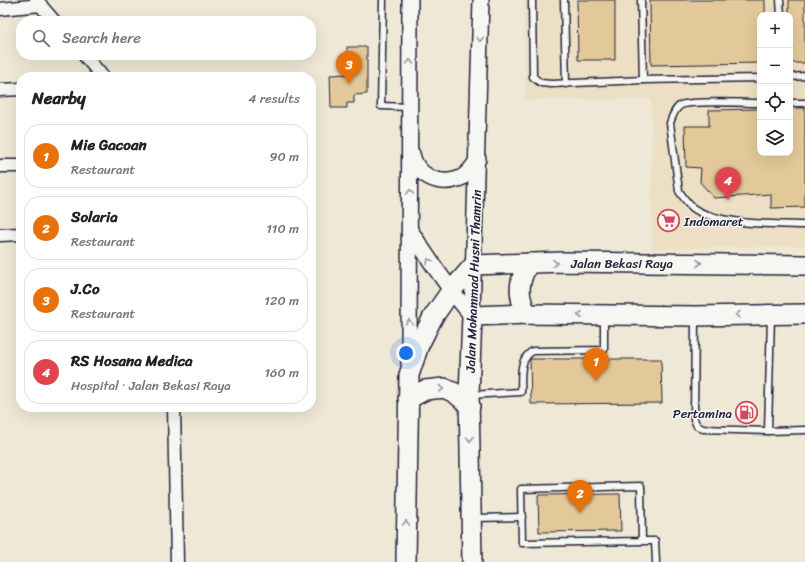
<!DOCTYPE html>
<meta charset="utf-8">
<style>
:root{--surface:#fff;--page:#f2f2f2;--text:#222;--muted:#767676;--line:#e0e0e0;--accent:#d1495b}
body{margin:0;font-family:Sriracha,sans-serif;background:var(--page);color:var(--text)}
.controls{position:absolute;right:12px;top:12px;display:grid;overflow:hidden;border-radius:8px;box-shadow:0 4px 16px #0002}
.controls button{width:36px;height:36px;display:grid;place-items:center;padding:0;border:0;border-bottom:1px solid var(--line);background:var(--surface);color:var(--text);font:20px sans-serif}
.you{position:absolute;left:406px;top:353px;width:14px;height:14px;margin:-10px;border:3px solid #fff;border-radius:50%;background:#1a73e8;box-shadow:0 0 0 6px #1a73e833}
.badge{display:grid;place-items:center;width:26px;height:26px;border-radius:50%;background:var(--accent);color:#fff;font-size:13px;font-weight:700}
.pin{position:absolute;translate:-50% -33px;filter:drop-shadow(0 1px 2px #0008)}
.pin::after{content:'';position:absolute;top:21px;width:14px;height:12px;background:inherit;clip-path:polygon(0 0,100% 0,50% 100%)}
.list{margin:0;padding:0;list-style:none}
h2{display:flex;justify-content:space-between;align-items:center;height:52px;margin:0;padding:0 16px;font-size:17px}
h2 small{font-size:13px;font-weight:400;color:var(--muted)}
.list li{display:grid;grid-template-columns:26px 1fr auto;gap:12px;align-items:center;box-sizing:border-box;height:64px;margin:0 8px 8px;padding:0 8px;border:1px solid var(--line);border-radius:16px}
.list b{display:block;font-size:15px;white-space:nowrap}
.list p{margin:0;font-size:13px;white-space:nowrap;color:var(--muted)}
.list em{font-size:13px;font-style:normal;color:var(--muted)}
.icon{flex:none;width:22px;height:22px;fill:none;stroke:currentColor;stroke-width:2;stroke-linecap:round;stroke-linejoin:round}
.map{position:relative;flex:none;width:805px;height:562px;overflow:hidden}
.search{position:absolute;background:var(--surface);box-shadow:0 4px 16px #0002;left:16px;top:16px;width:300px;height:44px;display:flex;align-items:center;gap:10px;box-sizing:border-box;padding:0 14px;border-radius:16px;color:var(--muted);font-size:15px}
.panel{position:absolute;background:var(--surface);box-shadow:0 4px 16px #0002;left:16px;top:72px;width:300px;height:340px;border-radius:16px}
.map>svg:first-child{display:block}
</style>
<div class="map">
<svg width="805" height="562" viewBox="0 0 805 562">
<rect width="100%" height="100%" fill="#f0e8d7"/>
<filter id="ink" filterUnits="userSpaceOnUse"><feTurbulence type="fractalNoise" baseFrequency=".025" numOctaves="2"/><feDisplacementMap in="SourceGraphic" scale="8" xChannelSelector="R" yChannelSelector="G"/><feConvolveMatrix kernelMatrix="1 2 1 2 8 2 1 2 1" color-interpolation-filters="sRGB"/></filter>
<g filter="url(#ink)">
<path fill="#ecdfc4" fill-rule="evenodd" d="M 524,0 L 805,0 L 805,246 L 652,249 L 651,99 L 525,100 ZM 760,15 L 790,15 L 790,153 L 760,153 Z"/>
<g fill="#e3c999" stroke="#22223b">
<polygon points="577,0 615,0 615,60 578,60"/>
<polygon points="650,0 765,0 765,15 760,15 760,63 651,65"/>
<polygon points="789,0 805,0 805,63 790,63 790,15 789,15"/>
<polygon points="347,47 367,47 367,94 354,95 354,103 347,103 347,108 331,108 330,75 347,74"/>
<polygon points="790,108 805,108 805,207 771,208 771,194 714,198 700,182 701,168 686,167 685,126 709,126 709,110 760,109 760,153 790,153"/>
<polygon points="530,359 661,359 662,403 531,404"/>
<polygon points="620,494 621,531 539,532 538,495"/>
</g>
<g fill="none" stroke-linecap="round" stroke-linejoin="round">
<defs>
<g id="service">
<polyline points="383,0 381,106 409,107"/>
<polyline points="532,0 533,77 541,83 551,84 643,80 760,78"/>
<polyline points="564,0 566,84"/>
<polyline points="641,0 643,80"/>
<polyline points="780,0 781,15"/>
<polyline points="790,77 805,76"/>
<path d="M 760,103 C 746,103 691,100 681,105 C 675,108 672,117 670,123 L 679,191 C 683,197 687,203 693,208 C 717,225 775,224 805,225"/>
<polyline points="790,103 805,103"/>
<polyline points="695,319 694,419 697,426 703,429 768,431 805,430"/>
<path d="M 471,395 L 521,392 C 522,377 518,359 533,351 L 604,350 L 604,316"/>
<polyline points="768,431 771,316"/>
<polygon points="641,486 642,541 522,543 521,489"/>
<polyline points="473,518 522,517"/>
<polyline points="642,541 655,541 656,562"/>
</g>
<g id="minor">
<polyline points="36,0 54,21"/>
<polyline points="0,9 41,5"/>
<polyline points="84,55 103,77"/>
<polyline points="0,90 21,89"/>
<polyline points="0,166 21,166"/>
<polyline points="0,235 21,234"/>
<polyline points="174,407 177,562"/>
</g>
<g id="tertiary">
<path d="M 412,154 C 416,175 438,186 458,179 C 467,176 473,167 478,159"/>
<path d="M 410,230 C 429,260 448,288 472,316"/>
<polyline points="472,316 481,0"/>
<polyline points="409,364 410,0"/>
</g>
<g id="primary">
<path d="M 527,314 C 517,295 518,281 529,263"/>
<polyline points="408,399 425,390 444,388 455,393 470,406"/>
<polyline points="406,562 409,375 419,345 433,317 451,291 474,265 563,262 805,265"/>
<polyline points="472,562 469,395 472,316 527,314 695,316 805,314"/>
</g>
</defs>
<use href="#service" stroke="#22223b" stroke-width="9"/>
<use href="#minor" stroke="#22223b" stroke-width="15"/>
<use href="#tertiary" stroke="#22223b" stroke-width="18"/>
<use href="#primary" stroke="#22223b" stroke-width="22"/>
<use href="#service" stroke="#f6f6f2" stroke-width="6"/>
<use href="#minor" stroke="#f6f6f2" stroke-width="12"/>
<use href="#tertiary" stroke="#f6f6f2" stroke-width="15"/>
<use href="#primary" stroke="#f6f6f2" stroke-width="19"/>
</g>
<defs><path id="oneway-chevron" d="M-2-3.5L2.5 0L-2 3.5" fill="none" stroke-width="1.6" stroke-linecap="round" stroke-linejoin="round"/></defs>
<g stroke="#9797a0">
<use href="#oneway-chevron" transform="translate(480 39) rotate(91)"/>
<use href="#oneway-chevron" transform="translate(410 62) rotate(-90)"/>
<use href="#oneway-chevron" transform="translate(410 192) rotate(-90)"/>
<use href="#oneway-chevron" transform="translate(429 261) rotate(-123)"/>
<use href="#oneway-chevron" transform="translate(555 263) rotate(-1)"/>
<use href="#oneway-chevron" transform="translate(699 263)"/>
<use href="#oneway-chevron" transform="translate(580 315) rotate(-180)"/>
<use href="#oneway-chevron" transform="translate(738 315) rotate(179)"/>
<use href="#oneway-chevron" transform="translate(409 322) rotate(-90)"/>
<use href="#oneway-chevron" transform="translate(441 389) rotate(3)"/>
<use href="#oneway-chevron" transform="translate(470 439) rotate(89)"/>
<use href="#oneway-chevron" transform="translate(406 523) rotate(-89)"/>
</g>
</g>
<defs>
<symbol id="supermarket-ring" viewBox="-11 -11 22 22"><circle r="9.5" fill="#f6f6f2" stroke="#d1495b" stroke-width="1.5"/><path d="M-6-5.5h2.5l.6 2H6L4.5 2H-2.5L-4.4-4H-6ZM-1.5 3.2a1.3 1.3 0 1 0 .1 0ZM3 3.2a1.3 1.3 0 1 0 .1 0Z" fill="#d1495b"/></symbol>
<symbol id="fuel-ring" viewBox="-11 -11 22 22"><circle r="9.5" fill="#f6f6f2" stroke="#d1495b" stroke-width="1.5"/><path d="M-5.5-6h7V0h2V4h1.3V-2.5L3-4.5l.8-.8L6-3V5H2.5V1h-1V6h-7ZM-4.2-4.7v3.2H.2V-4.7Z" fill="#d1495b"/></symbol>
</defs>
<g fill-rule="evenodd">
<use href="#supermarket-ring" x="656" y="208" width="25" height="25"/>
<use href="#fuel-ring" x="734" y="400" width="25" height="25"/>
</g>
<g text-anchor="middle" stroke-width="3" stroke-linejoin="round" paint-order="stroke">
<g font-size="13" fill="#22223b" stroke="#f6f6f2" text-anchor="start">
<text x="684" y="226">Indomaret</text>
<text x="732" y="418" text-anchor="end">Pertamina</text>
</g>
<g font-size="13" fill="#22223b" stroke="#f6f6f2">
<text x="622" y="268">Jalan Bekasi Raya</text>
<text transform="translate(473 281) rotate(-88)" y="5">Jalan Mohammad Husni Thamrin</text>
</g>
</g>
</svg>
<div class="controls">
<button>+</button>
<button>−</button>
<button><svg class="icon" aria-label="locate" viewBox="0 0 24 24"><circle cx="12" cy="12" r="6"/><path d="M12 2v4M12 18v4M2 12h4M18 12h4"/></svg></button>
<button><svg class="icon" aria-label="layers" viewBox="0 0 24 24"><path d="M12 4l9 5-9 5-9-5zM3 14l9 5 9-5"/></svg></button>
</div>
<div class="you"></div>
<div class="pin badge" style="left:596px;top:381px;background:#e8710a">1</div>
<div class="pin badge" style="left:580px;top:513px;background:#e8710a">2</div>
<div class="pin badge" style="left:349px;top:84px;background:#e8710a">3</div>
<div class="pin badge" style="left:728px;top:200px;background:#e0444e">4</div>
<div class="search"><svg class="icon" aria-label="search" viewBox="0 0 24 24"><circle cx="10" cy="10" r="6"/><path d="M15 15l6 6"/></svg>Search here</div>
<section class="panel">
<h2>Nearby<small>4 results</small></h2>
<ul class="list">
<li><span class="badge" style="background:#e8710a">1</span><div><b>Mie Gacoan</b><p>Restaurant</p></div><em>90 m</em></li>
<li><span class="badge" style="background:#e8710a">2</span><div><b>Solaria</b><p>Restaurant</p></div><em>110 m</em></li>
<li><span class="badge" style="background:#e8710a">3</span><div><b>J.Co</b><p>Restaurant</p></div><em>120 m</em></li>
<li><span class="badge" style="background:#e0444e">4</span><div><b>RS Hosana Medica</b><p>Hospital · Jalan Bekasi Raya</p></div><em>160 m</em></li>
</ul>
</section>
</div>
